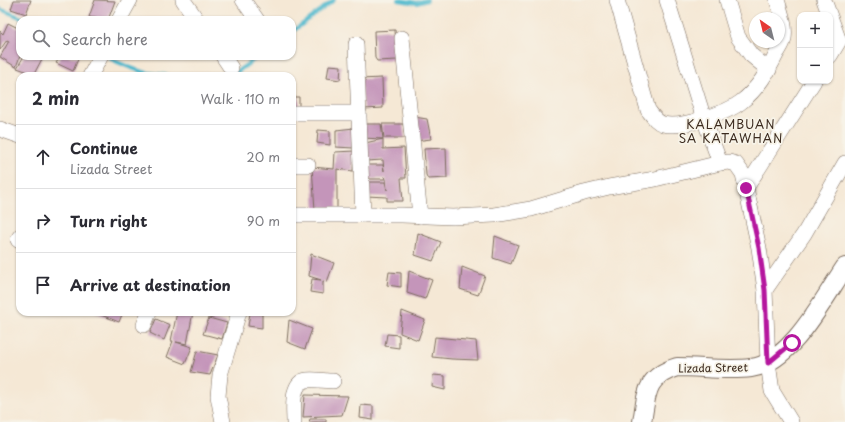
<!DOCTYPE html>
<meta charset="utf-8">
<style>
:root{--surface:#fff;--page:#f7f7f7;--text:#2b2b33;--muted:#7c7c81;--line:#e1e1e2}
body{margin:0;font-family:"Playpen Sans",sans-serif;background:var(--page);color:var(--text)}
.controls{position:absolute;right:12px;top:12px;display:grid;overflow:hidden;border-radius:8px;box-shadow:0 1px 3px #0004}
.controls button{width:36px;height:36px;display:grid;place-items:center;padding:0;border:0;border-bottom:1px solid var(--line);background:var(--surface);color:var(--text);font:20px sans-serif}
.compass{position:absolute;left:749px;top:12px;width:36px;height:36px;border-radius:50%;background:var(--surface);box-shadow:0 1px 3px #0004;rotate:325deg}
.stop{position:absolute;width:12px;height:12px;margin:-9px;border:3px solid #b5179e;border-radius:50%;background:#fff}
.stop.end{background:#b5179e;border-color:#fff;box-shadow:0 1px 4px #0008}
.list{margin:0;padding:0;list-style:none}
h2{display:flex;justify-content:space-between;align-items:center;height:52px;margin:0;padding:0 16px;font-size:17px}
h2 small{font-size:13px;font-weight:400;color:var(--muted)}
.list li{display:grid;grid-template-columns:26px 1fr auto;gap:12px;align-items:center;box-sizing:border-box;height:64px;padding:0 16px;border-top:1px solid var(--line)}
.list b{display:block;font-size:15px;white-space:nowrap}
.list p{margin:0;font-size:13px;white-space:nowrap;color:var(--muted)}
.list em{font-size:13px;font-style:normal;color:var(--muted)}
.icon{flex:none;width:22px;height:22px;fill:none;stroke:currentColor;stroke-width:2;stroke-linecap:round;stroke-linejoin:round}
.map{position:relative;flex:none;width:845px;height:422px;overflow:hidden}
.search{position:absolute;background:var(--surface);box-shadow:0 1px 3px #0004;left:16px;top:16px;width:280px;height:44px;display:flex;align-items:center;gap:10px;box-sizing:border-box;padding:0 14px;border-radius:12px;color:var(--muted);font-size:15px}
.panel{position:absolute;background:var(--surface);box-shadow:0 1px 3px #0004;left:16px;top:72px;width:280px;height:244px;border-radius:12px}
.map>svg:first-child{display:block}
</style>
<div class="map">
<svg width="845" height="422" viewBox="0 0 845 422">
<rect width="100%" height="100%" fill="#f7f3e8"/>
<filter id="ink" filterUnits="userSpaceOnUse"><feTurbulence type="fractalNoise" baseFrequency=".025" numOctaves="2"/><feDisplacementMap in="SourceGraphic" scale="8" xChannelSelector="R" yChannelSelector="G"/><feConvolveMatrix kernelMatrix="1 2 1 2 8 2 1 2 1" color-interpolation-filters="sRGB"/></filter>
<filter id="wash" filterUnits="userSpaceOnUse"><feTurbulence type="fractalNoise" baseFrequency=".012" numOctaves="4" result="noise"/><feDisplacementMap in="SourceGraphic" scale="16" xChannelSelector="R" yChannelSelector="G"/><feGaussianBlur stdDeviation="0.9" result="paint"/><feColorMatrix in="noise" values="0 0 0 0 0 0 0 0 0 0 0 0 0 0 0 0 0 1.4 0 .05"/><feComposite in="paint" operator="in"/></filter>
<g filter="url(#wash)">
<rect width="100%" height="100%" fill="#f5e8d5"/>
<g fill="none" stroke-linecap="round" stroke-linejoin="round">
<g stroke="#50b9ce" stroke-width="4">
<polyline points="398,0 417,3 427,0"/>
<polyline points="0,9 27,20"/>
<polyline points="292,32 334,0"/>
<path d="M 111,59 C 121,64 132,69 144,72 C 153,74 161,74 170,76"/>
<polyline points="231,76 259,56"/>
</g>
</g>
<g id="blocks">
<g fill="#c495ba">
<polygon points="14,0 31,0 26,14 11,9"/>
<polygon points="95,0 115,1 108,20 89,17"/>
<polygon points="8,23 20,29 20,56 16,67 0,57 9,41 7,40 0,50 0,31 3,34"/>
<polygon points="395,30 397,60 377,61 375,58 374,31"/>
<polygon points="24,56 43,57 34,74 17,68"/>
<polygon points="61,56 79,57 73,71 56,63"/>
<polygon points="329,65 341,66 340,80 327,78"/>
<polygon points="382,78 383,108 364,109 360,79"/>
<polygon points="292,97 299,97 299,111 292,110"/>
<polygon points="414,117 427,119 431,139 415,141"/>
<polygon points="360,124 381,124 383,139 362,138"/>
<polygon points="382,124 403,124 405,138 384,138"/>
<polygon points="354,128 353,148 336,147 336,130"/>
<polygon points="318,130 330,131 330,145 317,143"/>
<polygon points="383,139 383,149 404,148 406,178 401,178 403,201 387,201 387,197 366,196 364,182 385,182 387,190 386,179 384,176 385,179 363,179 361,165 383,165 384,171 383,160 366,161 365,143"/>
<polygon points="446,148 447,178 428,179 426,175 424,149"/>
<polygon points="354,151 353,171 337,169 337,208 315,210 312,167 334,169 335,152"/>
<polygon points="418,233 441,242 433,261 415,255"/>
<polygon points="495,236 518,245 511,264 493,258"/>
<polygon points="311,254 334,263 327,282 323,281 323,294 310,292 312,279 321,280 309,276"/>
<polygon points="462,267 485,276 478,295 460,289"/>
<polygon points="409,271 432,280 425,299 407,293"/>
<polygon points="389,272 401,273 401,287 387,285"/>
<polygon points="402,311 425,320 418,340 400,333"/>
<polygon points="96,312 123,312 119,322 96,313"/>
<polygon points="177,312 193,312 187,344 176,342 192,347 185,364 167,357 173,341 171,341"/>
<polygon points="250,313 262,314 262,328 248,326"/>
<polygon points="209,318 227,323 222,339 203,334"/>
<polygon points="156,319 170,325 164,340 150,333"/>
<polygon points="289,320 312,329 305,349 287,342"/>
<polygon points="387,334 399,335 399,348 385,346"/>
<polygon points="435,337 476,341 478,360 452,359 432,357"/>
<polygon points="197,351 218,355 210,375 191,372"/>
<polygon points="433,375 445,376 445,390 432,387"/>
<polygon points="305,395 348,396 342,415 303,417"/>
<polygon points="361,405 373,406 373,420 360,418"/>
<polygon points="310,419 326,419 326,422 309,422"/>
</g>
</g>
</g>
<g filter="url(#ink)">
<use href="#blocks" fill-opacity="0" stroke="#7c6c5e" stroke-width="1"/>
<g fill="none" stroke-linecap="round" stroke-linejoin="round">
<defs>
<g id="minor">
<polyline points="183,0 197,20"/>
<polyline points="243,0 257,20"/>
<path d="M 617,0 L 648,110 C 652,115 656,122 663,124 C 680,129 727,113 741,102 C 758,89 768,71 777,53 C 780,48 783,44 784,39 C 786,25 781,13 777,0"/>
<polyline points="667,0 704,119 720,163"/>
<polyline points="727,0 738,37 751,55 769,70"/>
<polyline points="824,0 839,41 830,56"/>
<polyline points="119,20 130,0"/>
<polyline points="402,38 420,216"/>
<polyline points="356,44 363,215"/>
<polyline points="223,56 231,68"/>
<polyline points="90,76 101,56"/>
<polyline points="292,113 359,113"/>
<polyline points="0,129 20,136"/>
<polyline points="292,165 308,165"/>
<polyline points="746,188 814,81"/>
<polyline points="292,215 402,215 453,217 494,215 531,209 584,193 609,187 655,179 720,163 729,162 736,164 743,174 759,248 765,290 768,363 772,391 791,422"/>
<polyline points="18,240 20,236"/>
<polyline points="765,290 804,234 845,163"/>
<polyline points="144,325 149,312"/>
<polyline points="223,422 218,396 220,375 239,312"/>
<path d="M 294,422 C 294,410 290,382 307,380 C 315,379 325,381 333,381"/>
</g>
<path id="tertiary" d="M 642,422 C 647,393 645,377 677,367 C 701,367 727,371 751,368 C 791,363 824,298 845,267"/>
</defs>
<use href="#minor" stroke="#7c6c5e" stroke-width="16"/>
<use href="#tertiary" stroke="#7c6c5e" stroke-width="20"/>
<use href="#minor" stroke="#fff" stroke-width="15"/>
<use href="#tertiary" stroke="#fff" stroke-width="18"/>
</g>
</g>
<g fill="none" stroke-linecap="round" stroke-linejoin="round" filter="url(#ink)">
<polyline stroke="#b5179e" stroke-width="5" points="746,188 759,248 765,290 768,363 792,343"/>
</g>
<g text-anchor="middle" stroke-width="3.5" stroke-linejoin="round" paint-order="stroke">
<g font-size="11" fill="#3b2a1e" stroke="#f7f3e8">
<text transform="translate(713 368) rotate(-1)" y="4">Lizada Street</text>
</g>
<g font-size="12" letter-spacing="1" fill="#3b2a1e" stroke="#f7f3e8">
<text x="731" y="129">KALAMBUAN<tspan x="731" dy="14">SA KATAWHAN</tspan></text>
</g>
</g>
</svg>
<div class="controls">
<button>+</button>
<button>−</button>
</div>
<svg class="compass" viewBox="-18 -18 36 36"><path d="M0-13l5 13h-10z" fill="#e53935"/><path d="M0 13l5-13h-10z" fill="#7c7c81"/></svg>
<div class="stop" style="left:792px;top:343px"></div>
<div class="stop end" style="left:746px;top:188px"></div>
<div class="search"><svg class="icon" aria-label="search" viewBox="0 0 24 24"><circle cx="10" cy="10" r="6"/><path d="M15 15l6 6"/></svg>Search here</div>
<section class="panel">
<h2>2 min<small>Walk · 110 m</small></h2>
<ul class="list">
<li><svg class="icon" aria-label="ahead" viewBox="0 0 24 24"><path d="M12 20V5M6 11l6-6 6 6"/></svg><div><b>Continue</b><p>Lizada Street</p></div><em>20 m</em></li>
<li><svg class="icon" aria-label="right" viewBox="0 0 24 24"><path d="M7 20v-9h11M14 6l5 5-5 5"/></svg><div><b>Turn right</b></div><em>90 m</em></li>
<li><svg class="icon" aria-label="arrive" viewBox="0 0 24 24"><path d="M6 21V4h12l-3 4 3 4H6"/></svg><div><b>Arrive at destination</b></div></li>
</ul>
</section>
</div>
